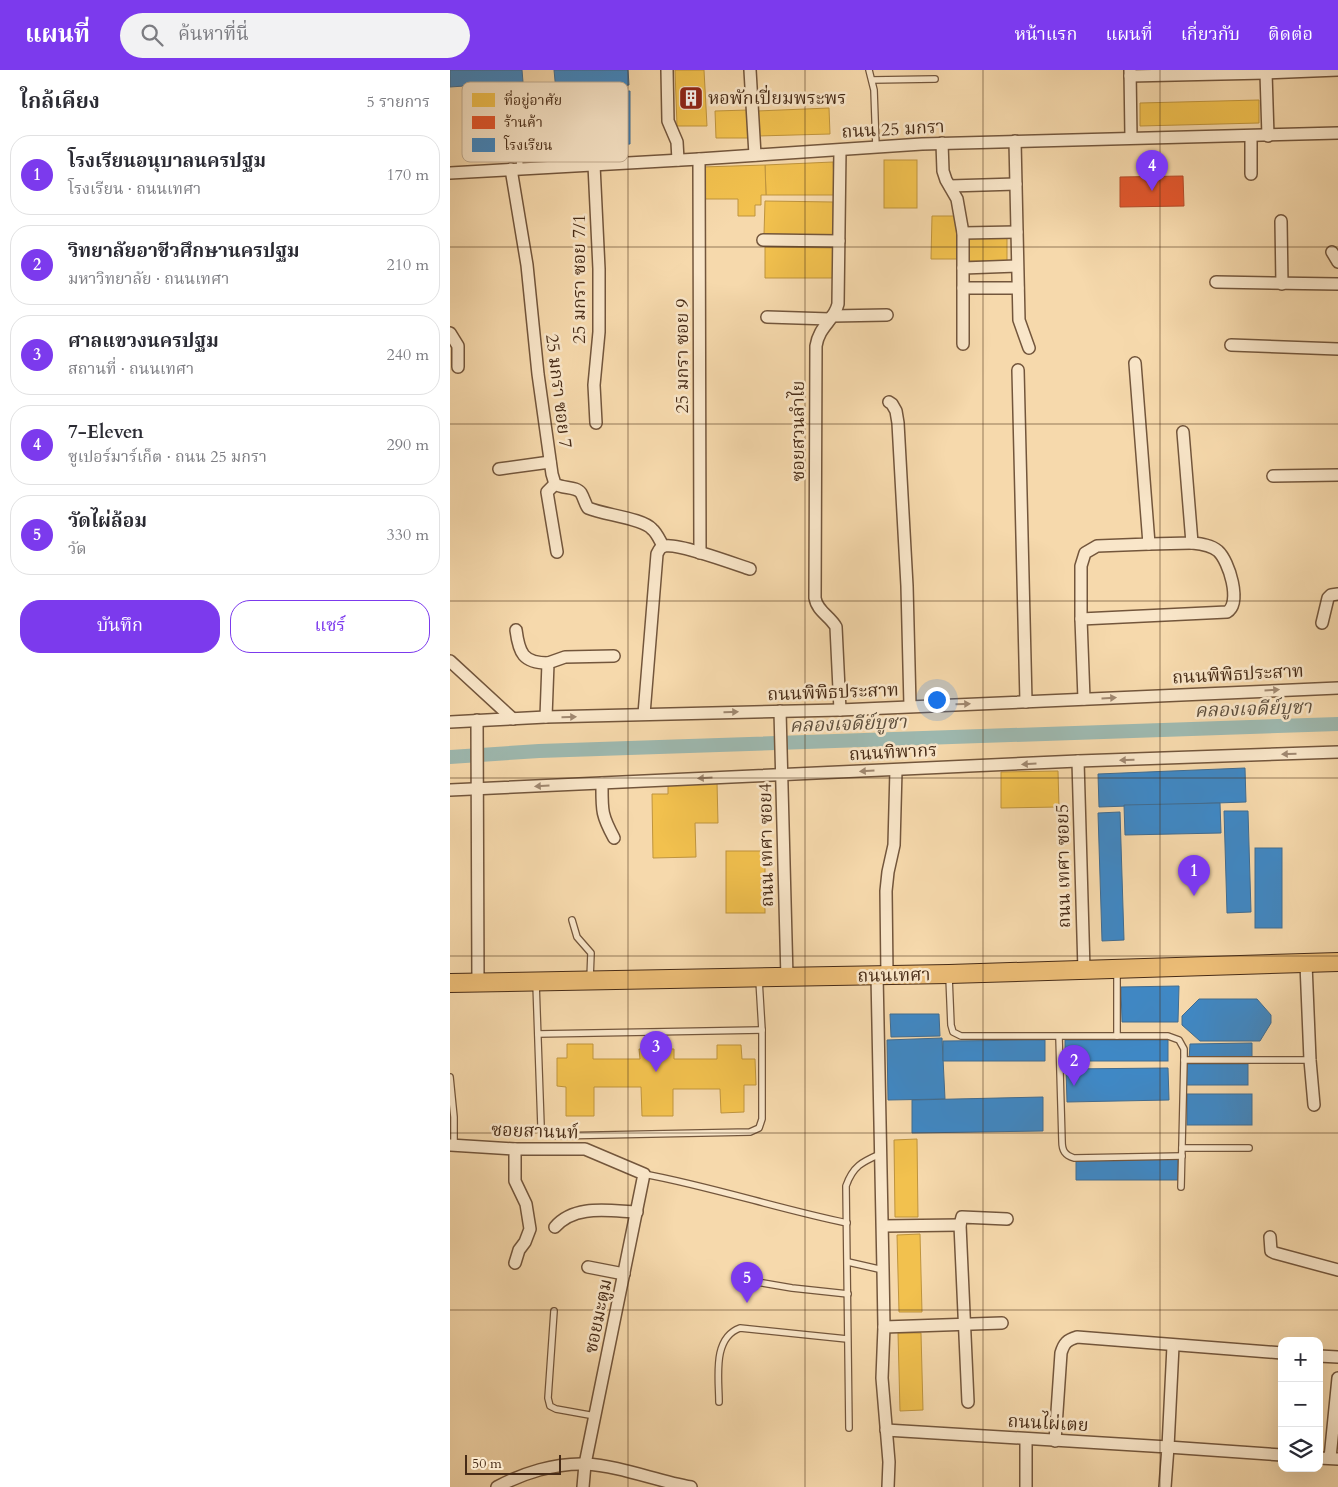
<!DOCTYPE html>
<html lang="th">
<meta charset="utf-8">
<style>
:root{--surface:#fff;--page:#f2f2f3;--text:#2b2b33;--muted:#7c7c81;--line:#e1e1e2;--accent:#7c3aed}
body{margin:0;font-family:Cardo,"Noto Serif Thai",serif;background:var(--page);color:var(--text)}
.controls{position:absolute;right:15px;bottom:15px;display:grid;overflow:hidden;border-radius:10px;box-shadow:0 5px 20px #0002}
.controls button{width:45px;height:45px;display:grid;place-items:center;padding:0;border:0;border-bottom:1px solid var(--line);background:var(--surface);color:var(--text);font:25px sans-serif}
.scale{position:absolute;left:15px;bottom:12px;width:96px;box-sizing:border-box;padding-left:5px;border:2px solid #472b16;border-top:0;font-size:14px;line-height:18px;white-space:nowrap;color:#472b16;-webkit-text-stroke:4px #f9e6c9;paint-order:stroke}
.you{position:absolute;left:486px;top:629px;width:18px;height:18px;margin:-12px;border:4px solid #fff;border-radius:50%;background:#1a73e8;box-shadow:0 0 0 8px #1a73e833}
.badge{display:grid;place-items:center;width:32px;height:32px;border-radius:50%;background:var(--accent);color:#fff;font-size:16px;font-weight:700}
.pin{position:absolute;translate:-50% -41px;filter:drop-shadow(0 1px 2px #0008)}
.pin::after{content:'';position:absolute;top:26px;width:18px;height:15px;background:inherit;clip-path:polygon(0 0,100% 0,50% 100%)}
.list{margin:0;padding:0;list-style:none}
h2{display:flex;justify-content:space-between;align-items:center;height:65px;margin:0;padding:0 20px;font-size:21px}
h2 small{font-size:16px;font-weight:400;color:var(--muted)}
.list li{display:grid;grid-template-columns:32px 1fr auto;gap:15px;align-items:center;box-sizing:border-box;height:80px;margin:0 10px 10px;padding:0 10px;border:1px solid var(--line);border-radius:20px}
.list b{display:block;font-size:19px;white-space:nowrap}
.list p{margin:0;font-size:16px;white-space:nowrap;color:var(--muted)}
.list em{font-size:16px;font-style:normal;color:var(--muted)}
.actions{display:flex;gap:10px;padding:15px 20px}
.actions a{flex:1;padding:11px 0;border:1px solid var(--accent);border-radius:20px;text-align:center;font-size:18px;color:var(--accent)}
.actions .main{background:var(--accent);color:#fff}
.icon{flex:none;width:28px;height:28px;fill:none;stroke:currentColor;stroke-width:2;stroke-linecap:round;stroke-linejoin:round}
.map{position:relative;flex:none;width:888px;height:1417px;overflow:hidden}
header{display:flex;align-items:center;gap:30px;box-sizing:border-box;height:70px;padding:0 25px;background:var(--accent);color:#fff}
header strong{font-size:24px}
nav{display:flex;gap:28px;margin-inline-start:auto;font-size:18px}
.search{width:350px;height:45px;background:var(--page);display:flex;align-items:center;gap:12px;box-sizing:border-box;padding:0 18px;border-radius:28px;color:var(--muted);font-size:19px}
main{display:flex}
aside{flex:1;background:var(--surface)}
.map>svg:first-child{display:block}
</style>
<header>
<strong>แผนที่</strong>
<div class="search"><svg class="icon" aria-label="search" viewBox="0 0 24 24"><circle cx="10" cy="10" r="6"/><path d="M15 15l6 6"/></svg>ค้นหาที่นี่</div>
<nav><a>หน้าแรก</a><a>แผนที่</a><a>เกี่ยวกับ</a><a>ติดต่อ</a></nav>
</header>
<main>
<aside>
<h2>ใกล้เคียง<small>5 รายการ</small></h2>
<ul class="list">
<li><span class="badge">1</span><div><b>โรงเรียนอนุบาลนครปฐม</b><p>โรงเรียน · ถนนเทศา</p></div><em>170 m</em></li>
<li><span class="badge">2</span><div><b>วิทยาลัยอาชีวศึกษานครปฐม</b><p>มหาวิทยาลัย · ถนนเทศา</p></div><em>210 m</em></li>
<li><span class="badge">3</span><div><b>ศาลแขวงนครปฐม</b><p>สถานที่ · ถนนเทศา</p></div><em>240 m</em></li>
<li><span class="badge">4</span><div><b>7-Eleven</b><p>ซูเปอร์มาร์เก็ต · ถนน 25 มกรา</p></div><em>290 m</em></li>
<li><span class="badge">5</span><div><b>วัดไผ่ล้อม</b><p>วัด</p></div><em>330 m</em></li>
</ul>
<div class="actions"><a class="main">บันทึก</a><a>แชร์</a></div>
</aside>
<div class="map">
<svg width="888" height="1417" viewBox="0 0 888 1417">
<rect width="100%" height="100%" fill="#f6d9ac"/>
<filter id="stains"><feTurbulence type="fractalNoise" baseFrequency=".004" numOctaves="4"/><feColorMatrix values="0 0 0 0 .2 0 0 0 0 .09 0 0 0 0 .02 0 0 0 .5 -.17"/></filter>
<radialGradient id="worn" r=".72"><stop offset=".6" stop-color="#630" stop-opacity="0"/><stop offset="1" stop-color="#630" stop-opacity=".3"/></radialGradient>
<g fill="#f2c14e" stroke="#bf943d">
<polygon points="225,0 254,0 257,56 227,56"/>
<polygon points="809,30 809,53 690,56 690,33"/>
<polygon points="379,38 380,64 308,66 307,41"/>
<polygon points="298,40 299,68 266,68 265,41"/>
<rect x="434" y="90" width="33" height="48"/>
<polygon points="383,92 385,125 316,125 315,95"/>
<polygon points="315,95 316,125 311,125 311,135 305,135 305,146 288,146 288,129 253,129 252,97"/>
<polygon points="315,131 383,132 383,165 314,164"/>
<polygon points="482,146 508,146 508,189 481,189"/>
<rect x="519" y="168" width="38" height="23"/>
<polygon points="315,177 384,178 384,208 315,208"/>
<polygon points="608,701 609,737 551,738 551,702"/>
<polygon points="267,712 268,753 245,753 246,787 203,788 202,724 218,724 218,713"/>
<rect x="276" y="781" width="39" height="62"/>
<polygon points="117,974 143,974 143,989 190,989 189,979 224,979 224,989 267,989 267,975 291,975 292,989 305,989 306,1015 294,1015 294,1042 271,1043 270,1019 223,1019 223,1046 192,1046 191,1017 144,1017 144,1046 116,1046 116,1017 107,1016 107,988 117,988"/>
<polygon points="467,1069 468,1147 445,1147 444,1070"/>
<polygon points="470,1164 472,1242 449,1242 447,1165"/>
<polygon points="448,1263 471,1263 473,1340 450,1341"/>
</g>
<polygon fill="#e4572e" stroke="#b54a27" points="733,106 734,136 670,137 670,107"/>
<g fill="#3f88c5" stroke="#416c90">
<polygon points="0,0 72,0 73,12 0,17"/>
<polygon points="104,0 178,0 179,15 106,21"/>
<polygon points="145,21 180,21 180,74 150,76 150,54 162,54 162,45 145,45"/>
<polygon points="795,698 796,732 649,737 648,704"/>
<polygon points="770,733 771,763 675,765 674,735"/>
<polygon points="774,741 798,741 801,842 777,843"/>
<polygon points="670,742 674,870 652,871 648,743"/>
<rect x="805" y="778" width="27" height="80"/>
<polygon points="729,916 728,952 672,952 671,917"/>
<polygon points="749,929 807,929 821,945 821,953 810,971 750,971 732,955 732,946"/>
<polygon points="440,944 489,944 490,966 441,967"/>
<polygon points="492,968 495,1029 438,1030 437,970"/>
<polygon points="595,970 595,991 493,991 493,971"/>
<rect x="615" y="970" width="103" height="21"/>
<polygon points="802,973 802,990 739,990 740,974"/>
<rect x="736" y="994" width="62" height="21"/>
<polygon points="718,998 719,1030 617,1032 616,999"/>
<rect x="737" y="1024" width="65" height="31"/>
<polygon points="593,1027 593,1061 462,1063 462,1030"/>
<polygon points="728,1089 728,1110 626,1110 626,1090"/>
</g>
<g fill="none" stroke-linecap="round" stroke-linejoin="round">
<polyline stroke="#9eb9b0" stroke-width="14" points="0,687 89,681 888,654"/>
<defs>
<g id="lane">
<polyline points="419,0 424,20 426,77"/>
<polyline points="422,10 485,9"/>
<polyline points="67,42 70,99"/>
<polyline points="122,850 127,867 141,883 140,909"/>
<polyline points="667,901 667,966"/>
<polyline points="499,907 501,955 503,962 511,966 718,966 729,970 734,979 734,990 731,1117"/>
<polyline points="86,913 91,1056 95,1063 103,1066 300,1062 309,1058 312,1049 312,960 309,910"/>
<polyline points="88,964 312,960"/>
<path d="M 609,967 L 612,1071 C 612,1081 615,1085 624,1088 L 732,1086"/>
<polyline points="734,990 860,990"/>
<polyline points="0,1007 4,1047 4,1075"/>
<polyline points="732,1078 799,1078"/>
<path d="M 194,1104 C 263,1117 329,1139 397,1153"/>
<polyline points="398,1192 433,1200"/>
<polyline points="301,1211 342,1218 398,1224"/>
<polyline points="104,1241 98,1328 100,1336 106,1339 145,1346"/>
<path d="M 269,1332 C 269,1308 262,1268 290,1258 L 397,1269"/>
<path d="M 399,1358 L 396,1116 C 403,1096 412,1092 430,1084"/>
</g>
<g id="street">
<polyline points="217,0 218,51 227,72 228,90"/>
<polyline points="300,0 305,85"/>
<polyline points="680,0 681,67"/>
<polyline points="816,3 818,66"/>
<polyline points="680,6 816,3 888,0"/>
<polyline points="801,66 801,104"/>
<polyline points="565,71 569,250 579,278"/>
<polyline points="492,73 493,101 496,110 507,129 513,163 513,274"/>
<path d="M 390,80 L 388,234 C 384,251 369,256 366,276 L 365,528 C 367,541 380,546 386,557 L 390,640"/>
<polyline points="249,89 250,483"/>
<polyline points="144,95 149,199 149,262 144,315 146,353"/>
<path d="M 61,99 L 77,195 L 88,304 L 102,404 L 105,414 C 113,419 126,416 131,423 C 134,428 135,434 138,438 C 154,445 192,448 202,459 C 207,463 210,471 213,476"/>
<polyline points="0,103 249,89 472,74 888,63"/>
<polyline points="500,116 566,114"/>
<polyline points="831,151 832,214"/>
<polyline points="513,163 567,162"/>
<polyline points="313,170 389,171"/>
<polyline points="882,182 888,192"/>
<polyline points="513,198 567,196"/>
<polyline points="766,212 888,214"/>
<polyline points="513,218 568,218"/>
<polyline points="382,246 437,245"/>
<polyline points="317,247 380,249"/>
<polyline points="0,263 8,276 8,297"/>
<polyline points="781,275 888,279"/>
<polyline points="568,300 576,632"/>
<polyline points="439,332 442,334 446,341 448,353 457,516 460,636"/>
<polyline points="49,399 100,392"/>
<polyline points="823,406 888,405"/>
<polyline points="105,414 97,422 107,482"/>
<polyline points="699,474 742,473 733,362"/>
<path d="M 631,549 L 777,542 C 792,533 779,491 768,481 C 761,475 751,474 742,473"/>
<polyline points="872,553 878,528 881,525 888,524"/>
<path d="M 66,560 C 69,583 73,593 98,593"/>
<polyline points="0,591 63,649"/>
<polyline points="634,629 631,549 631,496 635,483 647,476 699,474 685,293"/>
<polyline points="330,641 337,908"/>
<path d="M 194,644 L 207,484 C 209,480 210,477 215,476 C 228,473 285,494 300,499"/>
<polyline points="96,647 98,593 115,587 164,586"/>
<polyline points="27,650 28,912"/>
<polyline points="0,652 96,647 390,640 888,618"/>
<polyline points="628,691 634,900"/>
<path d="M 152,713 C 152,740 151,744 164,768"/>
<polyline points="0,720 628,691 888,682"/>
<polyline points="856,894 860,990 864,1035"/>
<polyline points="427,905 433,1200 434,1257 432,1308 439,1392 438,1417"/>
<polyline points="437,905 436,821 438,802 444,775 446,700"/>
<polyline points="0,1075 65,1079 135,1079 194,1104 135,1394 133,1417"/>
<polyline points="65,1079 65,1111 76,1134 80,1159 75,1172 69,1180 65,1193"/>
<polyline points="433,1156 510,1155"/>
<path d="M 105,1157 C 125,1134 159,1141 187,1142"/>
<polyline points="820,1167 821,1181 825,1183 888,1200"/>
<polyline points="138,1197 174,1204"/>
<polyline points="434,1257 552,1253"/>
<polyline points="723,1276 718,1377 832,1385"/>
<polyline points="869,1286 888,1287"/>
<polyline points="518,1332 510,1155 512,1147 557,1149"/>
<polyline points="436,1360 718,1377 715,1417"/>
<path d="M 605,1371 L 611,1283 C 614,1273 617,1270 627,1267 L 832,1283"/>
<polyline points="869,1388 888,1389"/>
<polyline points="880,1388 888,1308"/>
<path d="M 47,1417 C 73,1403 105,1393 135,1394 C 171,1396 206,1411 241,1417"/>
<polyline points="576,1417 576,1369"/>
</g>
<polyline id="primary" points="0,913 499,904 888,892"/>
</defs>
<use href="#lane" stroke="#73563c" stroke-width="8"/>
<use href="#street" stroke="#73563c" stroke-width="14"/>
<use href="#primary" stroke="#472b16" stroke-width="20"/>
<use href="#lane" stroke="#f9e6c9" stroke-width="5.5"/>
<use href="#street" stroke="#f9e6c9" stroke-width="11"/>
<use href="#primary" stroke="#ebbc76" stroke-width="18"/>
</g>
<defs><path id="oneway-solid" d="M-6-.8H1V-3.2L6.5 0L1 3.2V.8H-6Z" transform="scale(1.25)"/></defs>
<g fill="#a08870">
<use href="#oneway-solid" transform="translate(822 620) rotate(-3)"/>
<use href="#oneway-solid" transform="translate(659 628) rotate(-3)"/>
<use href="#oneway-solid" transform="translate(513 634) rotate(-2)"/>
<use href="#oneway-solid" transform="translate(281 642) rotate(-1)"/>
<use href="#oneway-solid" transform="translate(119 647) rotate(-1)"/>
<use href="#oneway-solid" transform="translate(839 684) rotate(178)"/>
<use href="#oneway-solid" transform="translate(677 690) rotate(178)"/>
<use href="#oneway-solid" transform="translate(579 694) rotate(177)"/>
<use href="#oneway-solid" transform="translate(417 701) rotate(177)"/>
<use href="#oneway-solid" transform="translate(255 708) rotate(177)"/>
<use href="#oneway-solid" transform="translate(92 716) rotate(177)"/>
</g>
<path fill="none" stroke="#472b16" stroke-width="1" stroke-opacity="0.55" d="M 178,0 L 178,1417M 355,0 L 355,1417M 533,0 L 533,1417M 710,0 L 710,1417M 0,177 L 888,177M 0,354 L 888,354M 0,531 L 888,531M 0,708 L 888,708M 0,886 L 888,886M 0,1063 L 888,1063M 0,1240 L 888,1240"/>
<defs>
<symbol id="building-square" viewBox="-11 -11 22 22"><rect x="-9" y="-9" width="18" height="18" rx="4" fill="#8f2418" stroke="#f9e6c9"/><path d="M-4-6H4V6H1V3H-1V6H-4ZM-2.5-4.3h1.7v1.8h-1.7ZM.8-4.3h1.7v1.8H.8ZM-2.5-1h1.7V.8h-1.7ZM.8-1h1.7V.8H.8Z" fill="#fff"/></symbol>
</defs>
<g fill-rule="evenodd">
<use href="#building-square" x="227" y="14" width="28" height="28"/>
</g>
<g text-anchor="middle" stroke-width="5" stroke-linejoin="round" paint-order="stroke">
<g font-size="18" fill="#472b16" stroke="#f9e6c9" text-anchor="start">
<text x="258" y="34">หอพักเปี่ยมพระพร</text>
</g>
<g font-size="18" fill="#472b16" stroke="#f9e6c9">
<text transform="translate(443 59) rotate(-3)" y="6">ถนน 25 มกรา</text>
<text transform="translate(129 209) rotate(-90)" y="6">25 มกรา ซอย 7/1</text>
<text transform="translate(232 286) rotate(-90)" y="6">25 มกรา ซอย 9</text>
<text transform="translate(109 321) rotate(83)" y="6">25 มกรา ซอย 7</text>
<text transform="translate(348 361) rotate(-90)" y="6">ซอยสวนลำไย</text>
<text transform="translate(788 604) rotate(-3)" y="6">ถนนพิพิธประสาท</text>
<text transform="translate(383 622) rotate(-2)" y="6">ถนนพิพิธประสาท</text>
<text transform="translate(443 682) rotate(-3)" y="6">ถนนทิพากร</text>
<text transform="translate(316 775) rotate(-91)" y="6">ถนน เทศา ซอย4</text>
<text transform="translate(613 796) rotate(-91)" y="6">ถนน เทศา ซอย5</text>
<text transform="translate(444 905) rotate(-1)" y="6">ถนนเทศา</text>
<text transform="translate(85 1061) rotate(2)" y="6">ซอยสานนท์</text>
<text transform="translate(148 1246) rotate(-78)" y="6">ซอยมะตูม</text>
<text transform="translate(598 1353) rotate(3)" y="6">ถนนไผ่เตย</text>
</g>
<g font-size="19" font-style="italic" fill="#5d4e3c" stroke="#f9e6c9">
<text transform="translate(803 638) rotate(-2)" y="7">คลองเจดีย์บูชา</text>
<text transform="translate(398 653) rotate(-2)" y="7">คลองเจดีย์บูชา</text>
</g>
</g>
<rect x="12" y="12" width="166" height="80" rx="8" fill="#f9e6c9" stroke="#c4ae93" stroke-width="1"/>
<rect x="22" y="23" width="23" height="14" fill="#f2c14e"/>
<rect x="22" y="46" width="23" height="13" fill="#e4572e"/>
<rect x="22" y="68" width="23" height="14" fill="#3f88c5"/>
<g font-size="14" fill="#472b16">
<text x="54" y="35">ที่อยู่อาศัย</text>
<text x="54" y="57">ร้านค้า</text>
<text x="54" y="80">โรงเรียน</text>
</g>
<rect width="100%" height="100%" filter="url(#stains)"/>
<rect width="100%" height="100%" fill="url(#worn)"/>
</svg>
<div class="controls">
<button>+</button>
<button>−</button>
<button><svg class="icon" aria-label="layers" viewBox="0 0 24 24"><path d="M12 4l9 5-9 5-9-5zM3 14l9 5 9-5"/></svg></button>
</div>
<div class="scale">50 m</div>
<div class="you"></div>
<div class="pin badge" style="left:744px;top:826px">1</div>
<div class="pin badge" style="left:624px;top:1016px">2</div>
<div class="pin badge" style="left:206px;top:1002px">3</div>
<div class="pin badge" style="left:702px;top:121px">4</div>
<div class="pin badge" style="left:297px;top:1233px">5</div>
</div>
</main>
